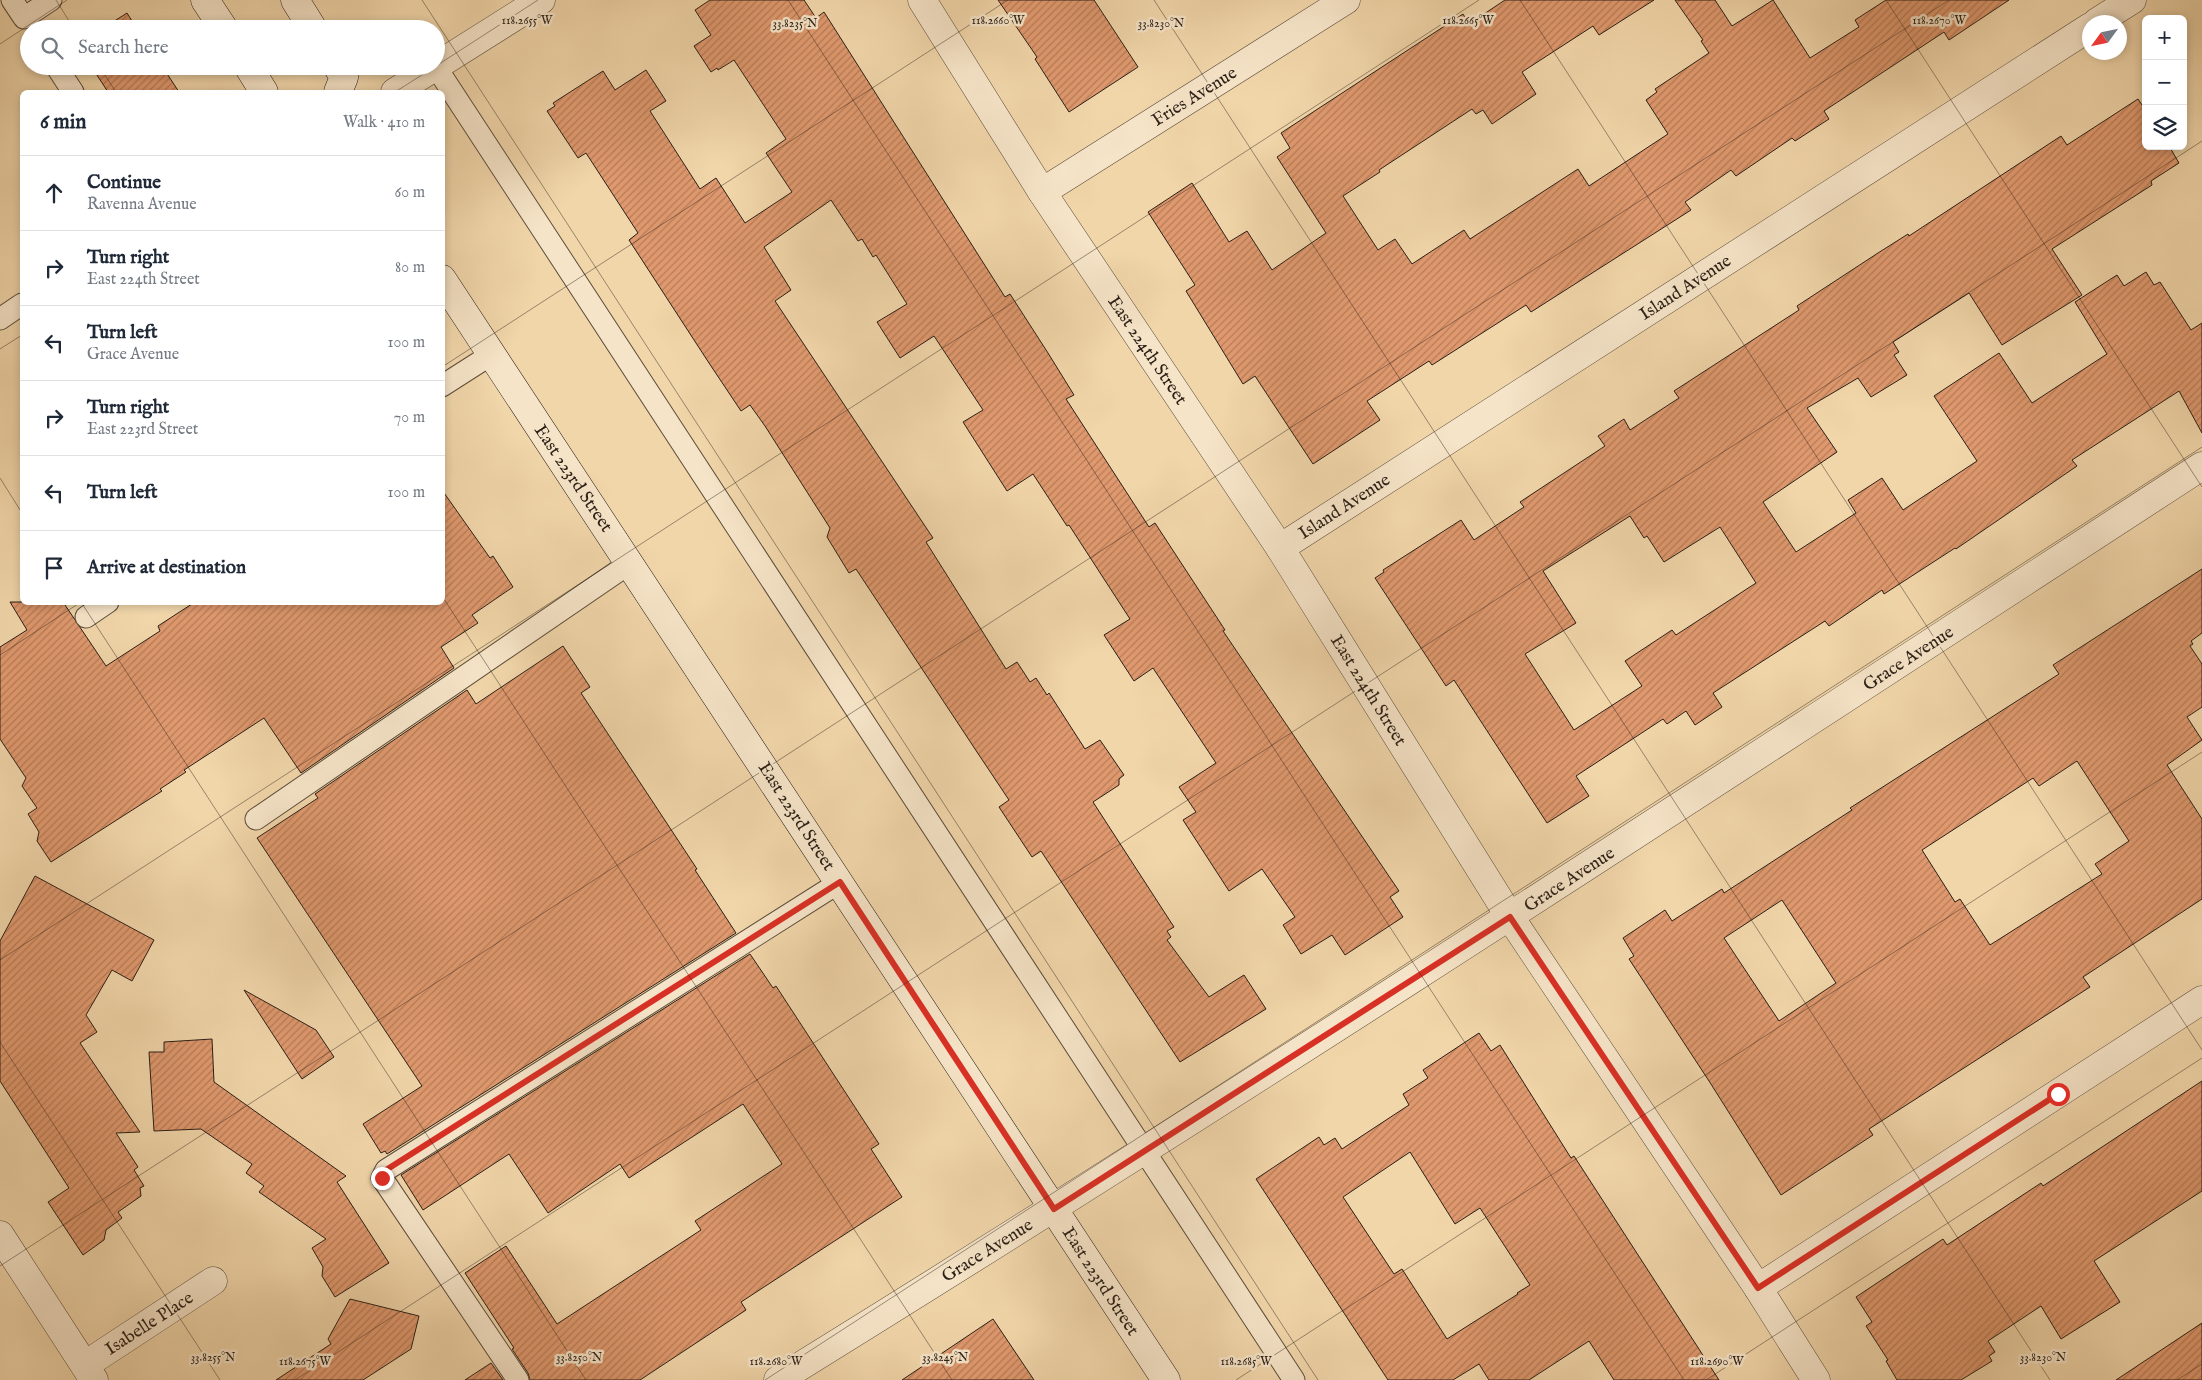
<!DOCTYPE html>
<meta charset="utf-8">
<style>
:root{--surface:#fff;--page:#f2f2f3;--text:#1f2937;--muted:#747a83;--line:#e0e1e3}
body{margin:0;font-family:"IM FELL English",serif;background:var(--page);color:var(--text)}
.controls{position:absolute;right:15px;top:15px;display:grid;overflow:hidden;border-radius:8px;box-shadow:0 2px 8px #0003}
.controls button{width:45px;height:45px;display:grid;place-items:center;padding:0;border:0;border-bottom:1px solid var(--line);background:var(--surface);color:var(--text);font:25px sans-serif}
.compass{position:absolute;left:2082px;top:15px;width:45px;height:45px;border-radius:50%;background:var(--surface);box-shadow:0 2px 8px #0003;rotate:237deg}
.stop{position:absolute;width:15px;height:15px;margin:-11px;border:4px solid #d93025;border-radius:50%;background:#fff}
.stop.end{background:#d93025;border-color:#fff;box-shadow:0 1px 5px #0008}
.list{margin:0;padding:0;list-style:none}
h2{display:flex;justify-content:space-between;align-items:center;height:65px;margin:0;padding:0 20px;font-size:21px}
h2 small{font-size:16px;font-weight:400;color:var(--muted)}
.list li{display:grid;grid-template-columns:32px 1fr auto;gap:15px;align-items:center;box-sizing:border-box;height:75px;padding:0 20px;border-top:1px solid var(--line)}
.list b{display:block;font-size:19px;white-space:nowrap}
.list p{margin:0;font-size:16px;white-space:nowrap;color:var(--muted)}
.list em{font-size:16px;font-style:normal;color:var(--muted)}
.icon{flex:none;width:28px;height:28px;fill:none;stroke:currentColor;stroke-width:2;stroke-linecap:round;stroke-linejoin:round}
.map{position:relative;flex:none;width:2202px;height:1380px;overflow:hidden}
.search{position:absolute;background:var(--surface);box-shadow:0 2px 8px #0003;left:20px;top:20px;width:425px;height:55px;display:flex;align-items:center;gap:12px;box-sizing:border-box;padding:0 18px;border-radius:28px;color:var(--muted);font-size:19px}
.panel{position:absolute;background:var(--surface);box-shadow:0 2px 8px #0003;left:20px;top:90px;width:425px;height:515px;border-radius:8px}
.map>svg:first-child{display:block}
</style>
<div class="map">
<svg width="2202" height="1380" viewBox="0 0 2202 1380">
<defs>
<pattern id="building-hatch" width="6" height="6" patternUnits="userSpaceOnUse" patternTransform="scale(1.25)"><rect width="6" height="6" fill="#e0996e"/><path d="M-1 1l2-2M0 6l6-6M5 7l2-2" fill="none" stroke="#b67c59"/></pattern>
</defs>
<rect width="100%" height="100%" fill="#f1d6aa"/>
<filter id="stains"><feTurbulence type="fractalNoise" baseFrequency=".004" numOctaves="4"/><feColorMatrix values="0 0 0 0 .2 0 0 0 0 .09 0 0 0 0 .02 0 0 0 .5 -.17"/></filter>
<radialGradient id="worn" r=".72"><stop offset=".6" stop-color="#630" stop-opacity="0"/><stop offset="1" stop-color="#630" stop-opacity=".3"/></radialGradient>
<g fill="url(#building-hatch)" stroke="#2a1f16" fill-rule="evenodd">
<polygon points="710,0 804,0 816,18 824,12 1005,297 1010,294 1048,353 1074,395 1066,399 1149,527 1155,523 1225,630 1223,631 1399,891 1390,897 1403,917 1345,955 1332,935 1301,954 1283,925 1295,917 1262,869 1229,891 1183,820 1196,812 1179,787 1216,763 1153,668 1134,681 1104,635 1130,619 1069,525 1067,526 1033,474 1007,491 963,422 983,410 934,336 900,358 877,322 907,304 876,255 873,257 862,239 858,241 831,200 764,247 791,290 775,301 933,538 926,542 1006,669 1017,662 1030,682 1036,678 1047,695 1049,693 1085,749 1100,740 1124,775 1119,779 1119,785 1093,802 1174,927 1167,931 1171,937 1167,940 1209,997 1244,975 1266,1009 1180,1062 1041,851 1032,857 999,807 1009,800 977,752 856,569 849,573 827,537 830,528 765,426 750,405 741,411 709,363 629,240 638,233 586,153 578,158 547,111 555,106 553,103 603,71 615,90 646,70 666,101 650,111 700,189 716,178 745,223 792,192 766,153 786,139 734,60 718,70 717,68 711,72 694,46 711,35 695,10"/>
<polygon points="998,0 1094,0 1138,67 1069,112 1035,59 1037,57"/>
<polygon points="1505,0 1654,0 1599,35 1593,26 1522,72 1536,94 1492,124 1483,110 1476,114 1472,109 1379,170 1380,172 1343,196 1378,250 1395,239 1412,264 1464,230 1470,239 1578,169 1589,186 1668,134 1646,100 1657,92 1655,89 1709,53 1701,41 1703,40 1675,0 1715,0 1732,26 1773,0 1810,58 1859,27 1855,20 1886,0 2009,0 1949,40 1944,32 1824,111 1829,119 1795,141 1792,138 1736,176 1731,170 1685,202 1691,210 1531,312 1526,305 1432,365 1429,361 1367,401 1380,420 1313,464 1255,376 1243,384 1186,291 1195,285 1148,212 1192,183 1229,242 1247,231 1272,270 1326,233 1277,157 1290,148 1281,133 1463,14 1469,24"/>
<polygon points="127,13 137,29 102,29"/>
<polygon points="91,66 162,66 179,92 108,92"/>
<path d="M 2138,99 L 2146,111 L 2146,146 L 2169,146 L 2179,163 L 2151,181 L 2152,185 L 2052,249 L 2082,295 L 2002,345 L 1969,293 L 1893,342 L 1899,352 L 1894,355 L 1907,375 L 1871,397 L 1858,378 L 1807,408 L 1837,452 L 1763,502 L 1796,552 L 1856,513 L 1848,500 L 1882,478 L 1903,510 L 1977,461 L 1934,396 L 1999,353 L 2032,403 L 2107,354 L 2075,302 L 2117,275 L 2124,286 L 2146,272 L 2154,285 L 2160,282 L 2191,330 L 2202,323 L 2202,433 L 2179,391 L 2072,460 L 2077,466 L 1956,549 L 1955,548 L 1884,594 L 1882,590 L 1829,626 L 1825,621 L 1713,693 L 1722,707 L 1695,725 L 1686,711 L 1667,724 L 1663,719 L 1576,776 L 1589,796 L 1547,823 L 1454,680 L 1446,686 L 1375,578 L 1384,572 L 1383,570 L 1461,520 L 1474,540 L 1524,507 L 1520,502 L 1605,446 L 1598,436 L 1624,419 L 1630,430 L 1679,398 L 1674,391 L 1799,310 L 1797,306 L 1878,253 L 1908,234 L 1909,236 L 2061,136 L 2067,145 ZM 1630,516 L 1644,538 L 1647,536 L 1664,562 L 1720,527 L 1756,583 L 1676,635 L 1672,630 L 1625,661 L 1642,686 L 1574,730 L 1525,654 L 1576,623 L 1543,571 Z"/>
<polygon points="442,490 490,558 493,556 513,587 472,615 478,623 441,647 454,668 301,773 264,718 184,770 186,772 160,789 162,791 51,862 37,841 39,832 28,814 37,808 22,786 26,778 0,739 0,647 27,630 10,602 63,602 106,666 160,631 158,626 195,602 442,602"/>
<path d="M 2202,569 L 2202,633 L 2191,641 L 2193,644 L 2190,646 L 2202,664 L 2202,707 L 2187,717 L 2202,740 L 2167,765 L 2202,819 L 2202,899 L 2083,977 L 2090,987 L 1869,1129 L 1873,1135 L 1781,1195 L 1709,1081 L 1629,959 L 1634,956 L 1623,938 L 1665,910 L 1672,921 L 1722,889 L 1724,893 L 1852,810 L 1850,808 L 2059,674 L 2053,665 ZM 2077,761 L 2129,841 L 2095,864 L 2102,874 L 1990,945 L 1960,899 L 1955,902 L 1922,850 L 2033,778 L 2039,786 ZM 1782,900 L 1836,983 L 1779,1021 L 1724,938 Z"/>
<polygon points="563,646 590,687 581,693 697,869 695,870 736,933 387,1154 385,1151 381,1153 363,1124 422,1086 257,838 318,798 315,794 467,690 476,704"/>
<polygon points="35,876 154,940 132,981 112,970 86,1015 97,1032 80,1043 140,1132 116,1133 138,1167 134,1170 144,1186 140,1188 141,1196 118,1212 122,1218 106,1230 104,1240 83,1255 48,1202 69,1188 0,1081 0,941"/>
<polygon points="750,954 773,988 776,986 879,1144 871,1149 902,1197 741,1302 746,1310 640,1380 530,1380 528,1373 512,1349 514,1348 465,1273 506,1246 557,1324 701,1230 695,1221 782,1164 743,1104 629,1178 620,1164 548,1213 509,1154 423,1210 401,1175"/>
<polygon points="244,990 316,1030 334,1057 302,1079"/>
<path d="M 1479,1033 L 1491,1051 L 1500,1045 L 1571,1158 L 1574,1156 L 1719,1380 L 1614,1380 L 1589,1341 L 1529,1380 L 1489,1380 L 1479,1364 L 1453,1380 L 1388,1380 L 1256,1179 L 1319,1137 L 1324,1145 L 1335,1138 L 1342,1149 L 1409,1105 L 1403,1094 L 1428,1078 L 1423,1070 ZM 1410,1152 L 1455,1224 L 1480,1208 L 1530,1285 L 1517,1293 L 1518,1294 L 1447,1339 L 1402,1269 L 1394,1274 L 1343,1197 Z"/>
<polygon points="212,1039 214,1082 346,1176 337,1182 389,1263 335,1297 322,1276 323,1267 312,1248 326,1239 259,1192 264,1186 246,1173 252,1164 201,1129 154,1131 149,1052 164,1052 164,1042"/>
<polygon points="2202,1081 2202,1191 2094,1261 2120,1302 2061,1339 2041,1306 1988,1341 1995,1352 1989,1356 1992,1361 1961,1380 1897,1380 1886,1361 1888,1360 1866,1326 1872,1322 1856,1297 1943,1239 1947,1245 2041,1183 2043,1186"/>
<polygon points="350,1299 419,1316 411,1349 363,1380 276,1380 331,1344 328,1339"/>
<polygon points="993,1319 1034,1380 902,1380"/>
<polygon points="2202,1323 2202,1380 2116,1380"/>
<polygon points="491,1363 503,1380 465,1380"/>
</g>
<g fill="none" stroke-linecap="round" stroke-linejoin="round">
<defs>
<g id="service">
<polyline points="12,0 24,18 51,0"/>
<polyline points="56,66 73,92"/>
<polyline points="436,67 1294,1380"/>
<polyline points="0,319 22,304"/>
<polyline points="442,386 492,354"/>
<polyline points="86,617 108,602"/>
<polyline points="256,819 630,563"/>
<polyline points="518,1380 382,1178 386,1170 840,882"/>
</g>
<g id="minor">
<polyline points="922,0 1042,192 1280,548 1510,917 1758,1288 1816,1380"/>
<polyline points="2097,22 2132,0"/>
<polyline points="395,92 541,0"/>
<polyline points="1042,192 1346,0"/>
<polyline points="1280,548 2090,27"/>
<polyline points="0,1235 94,1380"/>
<polyline points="1758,1288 2202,1000"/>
<polyline points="85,1365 213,1281"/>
<path d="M 778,1380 C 1258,1083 1729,774 2202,466"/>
</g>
<g id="secondary">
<polyline points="205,0 224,29"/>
<polyline points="295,0 313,29"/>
<polyline points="248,66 264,92"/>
<polyline points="337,66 344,77 338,92"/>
<polyline points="442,279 1166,1380"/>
</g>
</defs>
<use href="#service" stroke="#5c4d3b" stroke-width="23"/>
<use href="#minor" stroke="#5c4d3b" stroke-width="29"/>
<use href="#secondary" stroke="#2a1f16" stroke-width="29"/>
<use href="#service" stroke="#f6e4c8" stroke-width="21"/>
<use href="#minor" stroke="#f6e4c8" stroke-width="28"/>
<use href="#secondary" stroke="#f6e4c8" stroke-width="28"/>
</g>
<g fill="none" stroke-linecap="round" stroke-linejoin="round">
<polyline stroke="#d93025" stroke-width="6" points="382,1178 386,1170 840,882 1054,1209 1510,917 1758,1288 2058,1094"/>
</g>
<path fill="none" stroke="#2a1f16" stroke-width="1" stroke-opacity="0.45" d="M 56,0 L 74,29M 422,0 L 1318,1380M 788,0 L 1684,1380M 1154,0 L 2050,1380M 1520,0 L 2202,1050M 1886,0 L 2202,487M 0,44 L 67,0M 99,66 L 116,92M 436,66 L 538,0M 395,92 L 436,66M 0,349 L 22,335M 442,367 L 1008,0M 0,478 L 22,513M 442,596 L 952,1380M 81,602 L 586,1380M 0,655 L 81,602M 0,960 L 1479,0M 0,1042 L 220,1380M 0,1266 L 1949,0M 295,1380 L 2202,141M 765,1380 L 2202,447M 1236,1380 L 2202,752M 1706,1380 L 2202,1058M 2177,1380 L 2202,1364"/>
<g text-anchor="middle" stroke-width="5" stroke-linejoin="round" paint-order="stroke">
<g font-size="18" fill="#2a1f16" stroke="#f6e4c8">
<text transform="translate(1194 96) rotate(-32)" y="6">Fries Avenue</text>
<text transform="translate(1685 287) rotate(-33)" y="6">Island Avenue</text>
<text transform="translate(1148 350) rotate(56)" y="6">East 224th Street</text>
<text transform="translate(574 478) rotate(56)" y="6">East 223rd Street</text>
<text transform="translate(1344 506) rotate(-33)" y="6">Island Avenue</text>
<text transform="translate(1908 658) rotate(-33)" y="6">Grace Avenue</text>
<text transform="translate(1369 690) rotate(58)" y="6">East 224th Street</text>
<text transform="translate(797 816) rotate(57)" y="6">East 223rd Street</text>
<text transform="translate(1569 879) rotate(-33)" y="6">Grace Avenue</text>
<text transform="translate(987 1250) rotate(-32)" y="6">Grace Avenue</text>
<text transform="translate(1101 1281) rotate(57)" y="6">East 223rd Street</text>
<text transform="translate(149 1323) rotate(-33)" y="6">Isabelle Place</text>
</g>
</g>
<g font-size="12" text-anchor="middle" fill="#2a1f16" stroke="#f6e4c8" stroke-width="5" stroke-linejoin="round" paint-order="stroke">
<text x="527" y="24">118.2655°W</text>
<text x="998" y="24">118.2660°W</text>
<text x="1468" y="24">118.2665°W</text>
<text x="1939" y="24">118.2670°W</text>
<text x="795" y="27">33.8235°N</text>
<text x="1161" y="27">33.8230°N</text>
<text x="213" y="1361">33.8255°N</text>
<text x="579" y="1361">33.8250°N</text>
<text x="945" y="1361">33.8245°N</text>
<text x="2043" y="1361">33.8230°N</text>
<text x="305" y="1365">118.2675°W</text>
<text x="776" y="1365">118.2680°W</text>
<text x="1246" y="1365">118.2685°W</text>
<text x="1717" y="1365">118.2690°W</text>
</g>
<rect width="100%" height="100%" filter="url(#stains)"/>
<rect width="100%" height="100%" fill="url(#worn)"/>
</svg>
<div class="controls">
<button>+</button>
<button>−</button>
<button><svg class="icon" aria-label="layers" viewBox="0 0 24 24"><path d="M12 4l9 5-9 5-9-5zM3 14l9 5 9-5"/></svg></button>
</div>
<svg class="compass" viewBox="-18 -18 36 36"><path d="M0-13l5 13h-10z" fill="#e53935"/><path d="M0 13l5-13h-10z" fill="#747a83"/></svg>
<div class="stop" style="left:2058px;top:1094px"></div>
<div class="stop end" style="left:382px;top:1178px"></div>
<div class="search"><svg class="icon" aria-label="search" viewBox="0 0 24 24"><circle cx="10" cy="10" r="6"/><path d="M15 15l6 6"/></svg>Search here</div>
<section class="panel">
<h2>6 min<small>Walk · 410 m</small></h2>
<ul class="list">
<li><svg class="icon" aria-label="ahead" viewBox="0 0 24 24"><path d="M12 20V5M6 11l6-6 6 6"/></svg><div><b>Continue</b><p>Ravenna Avenue</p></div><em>60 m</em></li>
<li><svg class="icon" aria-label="right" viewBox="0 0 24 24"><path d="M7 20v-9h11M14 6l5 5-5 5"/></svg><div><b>Turn right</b><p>East 224th Street</p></div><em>80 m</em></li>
<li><svg class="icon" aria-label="left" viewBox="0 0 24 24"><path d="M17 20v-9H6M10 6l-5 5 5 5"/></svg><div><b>Turn left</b><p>Grace Avenue</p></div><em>100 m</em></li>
<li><svg class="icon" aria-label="right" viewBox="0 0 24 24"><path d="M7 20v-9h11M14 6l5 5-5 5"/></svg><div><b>Turn right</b><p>East 223rd Street</p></div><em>70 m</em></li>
<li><svg class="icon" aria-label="left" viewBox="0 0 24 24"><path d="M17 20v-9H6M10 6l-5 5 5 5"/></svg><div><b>Turn left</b></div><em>100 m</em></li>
<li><svg class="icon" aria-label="arrive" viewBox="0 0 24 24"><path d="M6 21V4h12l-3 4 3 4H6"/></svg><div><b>Arrive at destination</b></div></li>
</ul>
</section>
</div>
